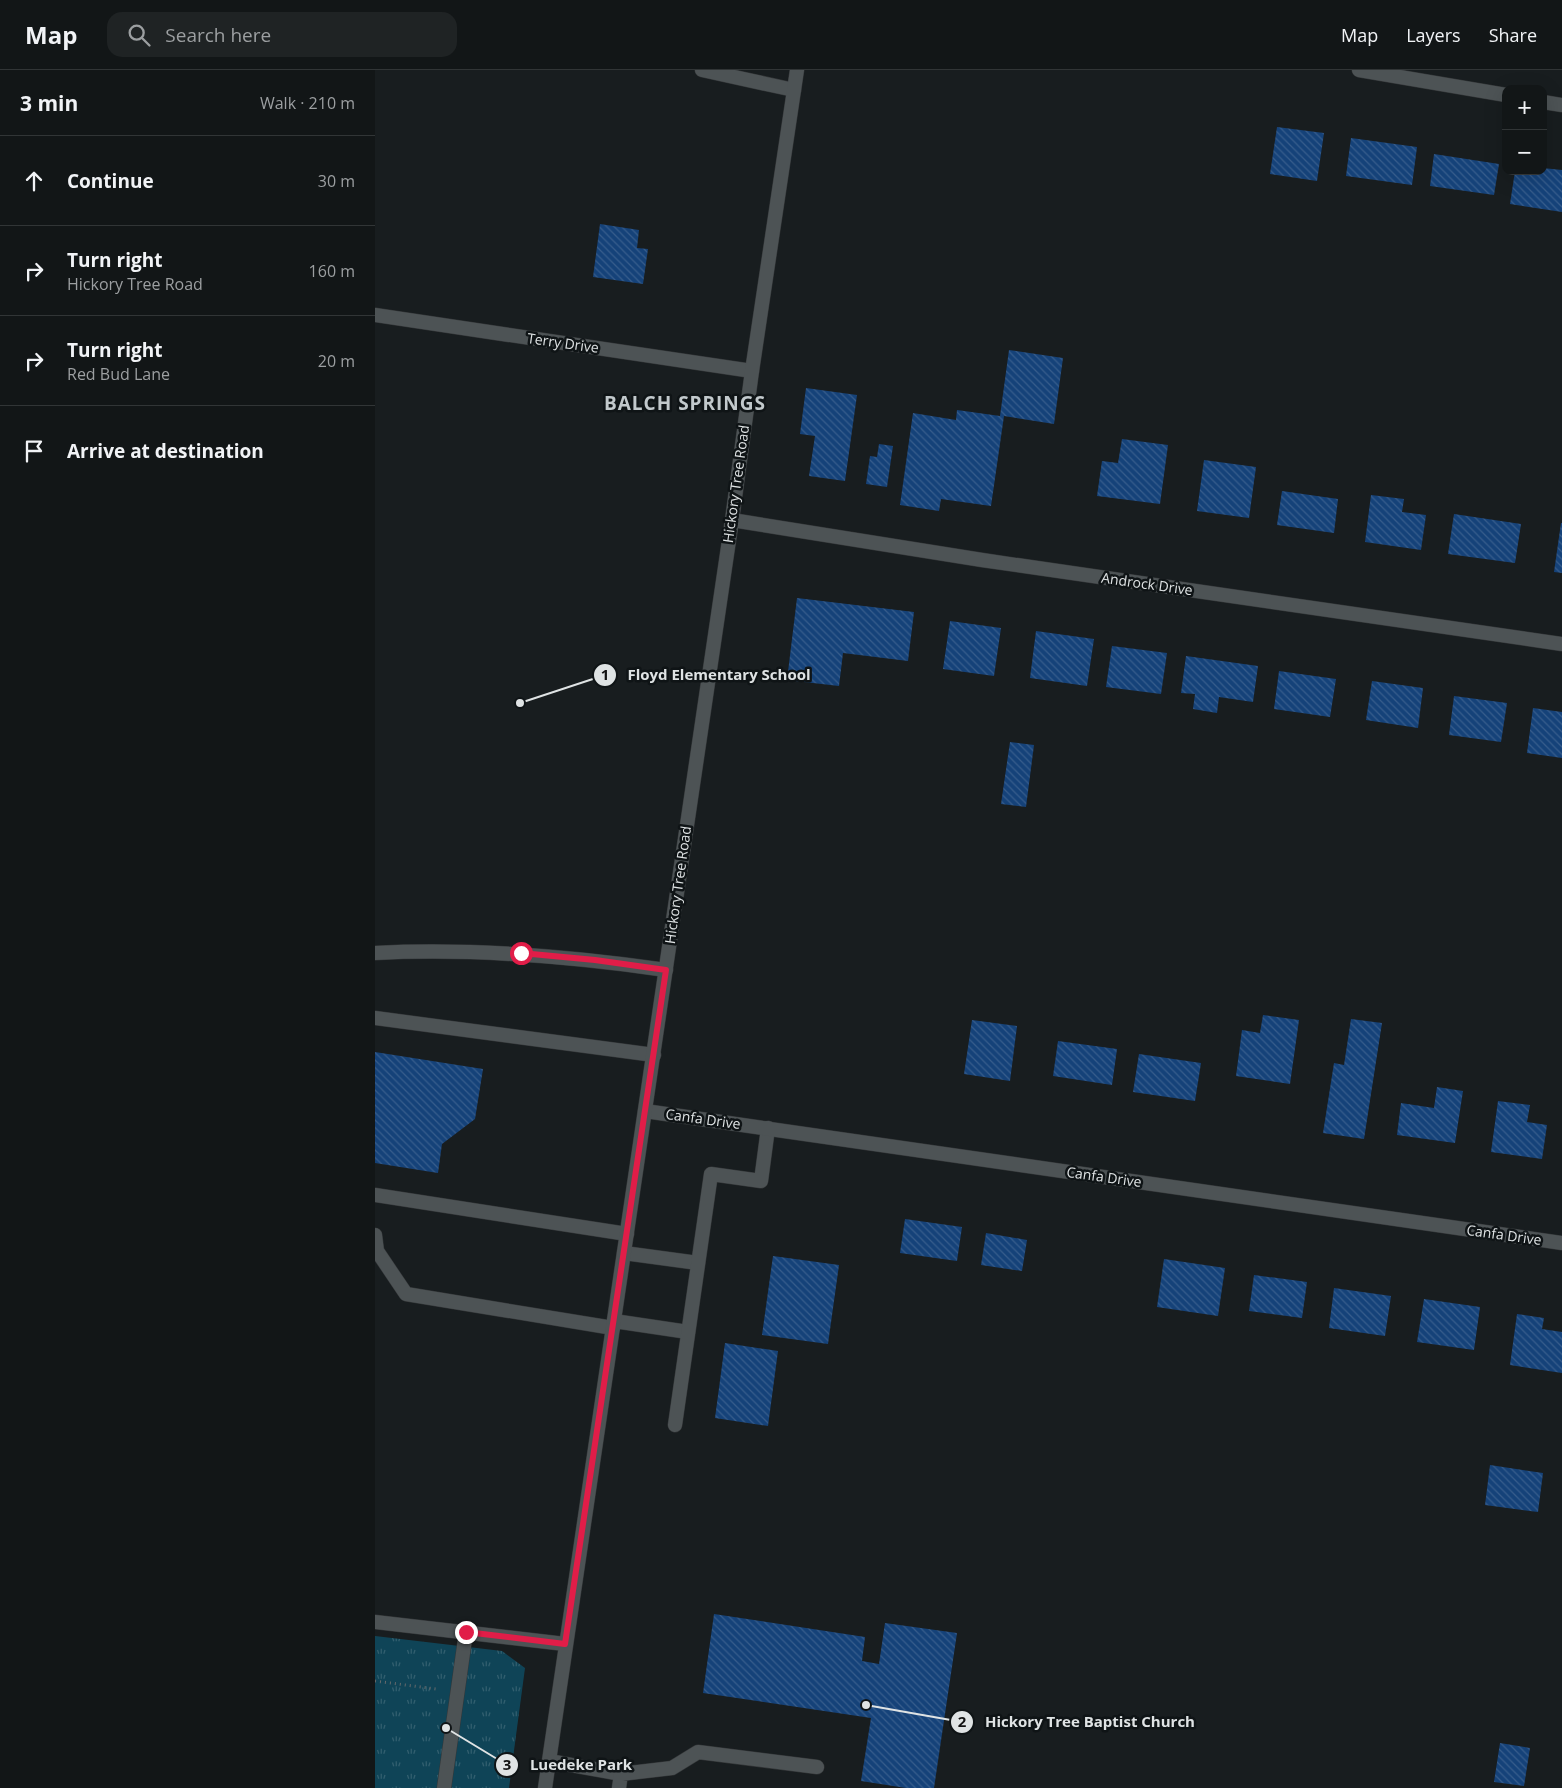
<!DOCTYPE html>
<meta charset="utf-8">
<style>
:root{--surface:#121617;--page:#1f2324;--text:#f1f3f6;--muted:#9c9fa1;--line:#313536}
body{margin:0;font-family:"Open Sans",sans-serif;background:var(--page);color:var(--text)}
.controls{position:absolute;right:15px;top:15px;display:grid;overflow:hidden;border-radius:10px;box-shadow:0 5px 20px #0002}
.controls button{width:45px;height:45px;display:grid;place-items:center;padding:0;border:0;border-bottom:1px solid var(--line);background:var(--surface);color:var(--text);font:25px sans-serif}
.stop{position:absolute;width:15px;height:15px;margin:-11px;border:4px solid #e11d48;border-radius:50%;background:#fff}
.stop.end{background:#e11d48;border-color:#fff;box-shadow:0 1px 5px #0008}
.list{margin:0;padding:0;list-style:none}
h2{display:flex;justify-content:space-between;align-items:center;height:65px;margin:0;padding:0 20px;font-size:21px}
h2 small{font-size:16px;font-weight:400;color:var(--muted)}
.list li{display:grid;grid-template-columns:32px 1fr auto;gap:15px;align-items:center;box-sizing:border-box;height:90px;padding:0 20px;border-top:1px solid var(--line)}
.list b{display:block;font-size:19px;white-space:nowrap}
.list p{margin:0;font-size:16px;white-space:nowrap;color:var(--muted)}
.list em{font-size:16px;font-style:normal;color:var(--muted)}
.icon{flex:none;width:28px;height:28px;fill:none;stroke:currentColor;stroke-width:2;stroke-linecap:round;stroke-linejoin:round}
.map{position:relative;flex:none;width:1187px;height:1718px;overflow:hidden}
header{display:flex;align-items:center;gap:30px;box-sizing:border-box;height:70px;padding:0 25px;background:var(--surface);border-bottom:1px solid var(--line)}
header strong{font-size:24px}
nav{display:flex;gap:28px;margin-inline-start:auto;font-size:18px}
.search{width:350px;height:45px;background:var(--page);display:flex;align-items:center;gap:12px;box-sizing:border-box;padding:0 18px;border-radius:15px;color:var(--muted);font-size:19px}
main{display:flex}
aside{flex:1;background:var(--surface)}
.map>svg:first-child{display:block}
</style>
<header>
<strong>Map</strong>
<div class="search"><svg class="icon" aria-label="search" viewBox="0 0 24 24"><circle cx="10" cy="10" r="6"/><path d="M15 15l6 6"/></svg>Search here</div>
<nav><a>Map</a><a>Layers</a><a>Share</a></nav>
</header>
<main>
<aside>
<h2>3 min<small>Walk · 210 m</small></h2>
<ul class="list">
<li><svg class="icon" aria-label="ahead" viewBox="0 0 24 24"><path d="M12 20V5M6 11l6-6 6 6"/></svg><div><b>Continue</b></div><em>30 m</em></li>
<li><svg class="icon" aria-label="right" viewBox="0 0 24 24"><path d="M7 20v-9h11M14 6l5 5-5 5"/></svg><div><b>Turn right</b><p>Hickory Tree Road</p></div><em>160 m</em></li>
<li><svg class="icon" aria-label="right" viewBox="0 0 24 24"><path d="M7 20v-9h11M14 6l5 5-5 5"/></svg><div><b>Turn right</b><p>Red Bud Lane</p></div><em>20 m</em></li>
<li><svg class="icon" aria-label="arrive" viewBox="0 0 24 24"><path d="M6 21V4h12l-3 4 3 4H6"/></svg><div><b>Arrive at destination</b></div></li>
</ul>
</aside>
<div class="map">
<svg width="1187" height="1718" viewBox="0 0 1187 1718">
<defs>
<pattern id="park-tufts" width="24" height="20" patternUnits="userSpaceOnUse" patternTransform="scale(1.25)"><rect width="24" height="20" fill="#0f4457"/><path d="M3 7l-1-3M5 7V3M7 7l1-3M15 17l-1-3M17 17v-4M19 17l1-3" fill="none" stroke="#325f6f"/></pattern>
<pattern id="building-back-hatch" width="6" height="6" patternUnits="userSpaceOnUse" patternTransform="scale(1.25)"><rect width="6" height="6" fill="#154279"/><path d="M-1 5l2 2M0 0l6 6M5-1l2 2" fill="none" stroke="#375d8c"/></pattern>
</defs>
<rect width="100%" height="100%" fill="#181d1f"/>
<polygon fill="url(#park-tufts)" points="0,1566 127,1581 150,1598 134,1718 0,1718"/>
<g fill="url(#building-back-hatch)">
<polygon points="902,57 949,63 942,111 895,104"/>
<polygon points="976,68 1042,77 1037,115 971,106"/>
<polygon points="1059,84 1124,94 1119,125 1055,116"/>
<polygon points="1168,98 1187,100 1187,142 1135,134 1140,101 1168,101"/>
<polygon points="225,154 264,160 262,178 273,179 268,214 218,207"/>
<polygon points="634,280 688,288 679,354 629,346 616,436 566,429 564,441 525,435 538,343 581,350 582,340 625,346"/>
<polygon points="431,318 482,325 470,411 434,406 440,366 425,364"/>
<polygon points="747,369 793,375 785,434 722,426 727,391 743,393"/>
<polygon points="504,374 518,376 512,417 491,414 495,386 502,387"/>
<polygon points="829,390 881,397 874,448 822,441"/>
<polygon points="907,421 963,429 959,463 902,455"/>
<polygon points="996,425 1029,429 1027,442 1051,445 1046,480 990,472"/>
<polygon points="1079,444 1146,454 1140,493 1073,484"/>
<polygon points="1186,453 1187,453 1187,503 1179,502"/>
<polygon points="422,528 539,542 533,591 468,583 464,616 412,610"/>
<polygon points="575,551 626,558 619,606 568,599"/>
<polygon points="661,561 719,569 712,616 655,608"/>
<polygon points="737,576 792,583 786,624 731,617"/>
<polygon points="811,586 883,596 878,632 844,627 842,643 818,639 820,624 806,623"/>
<polygon points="904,601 961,609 955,647 899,639"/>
<polygon points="997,611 1048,618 1043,658 991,650"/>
<polygon points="1079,626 1132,633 1126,672 1074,665"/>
<polygon points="1158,638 1187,642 1187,688 1152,683"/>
<polygon points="635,672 659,675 651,737 626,734"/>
<polygon points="888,945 924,950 915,1014 861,1006 867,960 885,963"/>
<polygon points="976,949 1007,953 989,1069 948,1063 959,993 969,995"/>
<polygon points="597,950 642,956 635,1011 589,1004"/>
<polygon points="683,971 742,979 737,1015 678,1006"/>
<polygon points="0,982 108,999 100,1049 67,1074 63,1103 0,1093"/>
<polygon points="764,984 826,993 820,1031 758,1022"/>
<polygon points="1062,1017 1088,1021 1080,1073 1022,1065 1026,1033 1059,1038"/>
<polygon points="1123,1031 1155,1035 1152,1052 1172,1055 1167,1089 1116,1082"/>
<polygon points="530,1149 587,1157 582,1191 525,1183"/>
<polygon points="611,1163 652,1170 647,1201 606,1195"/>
<polygon points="398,1186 464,1195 453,1274 387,1265"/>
<polygon points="789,1189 850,1198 843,1246 782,1237"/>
<polygon points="879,1205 932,1212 927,1248 874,1241"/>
<polygon points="959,1218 1016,1226 1010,1266 954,1258"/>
<polygon points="1049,1229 1105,1237 1099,1280 1042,1272"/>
<polygon points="1142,1244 1169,1248 1167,1259 1187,1262 1187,1303 1135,1295"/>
<polygon points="350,1273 403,1281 393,1356 340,1348"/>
<polygon points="1115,1395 1168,1403 1163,1442 1110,1435"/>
<polygon points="339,1544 490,1567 487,1591 504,1594 510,1553 582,1563 559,1718 531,1718 486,1711 496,1648 328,1623"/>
<polygon points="1125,1673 1155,1678 1149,1716 1119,1712"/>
</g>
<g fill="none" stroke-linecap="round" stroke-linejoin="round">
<defs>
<g id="service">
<polyline points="327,0 419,20"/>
<path d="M 0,883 C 98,878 194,886 291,900"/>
<polyline points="0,948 279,985"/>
<polyline points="0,1125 252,1164"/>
<polyline points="0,1165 2,1181 31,1224 238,1258"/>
<polyline points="249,1183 323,1193"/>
<polyline points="239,1251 313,1262"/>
<polyline points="300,1355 336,1104 386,1111 393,1058"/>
<polyline points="174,1691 246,1704"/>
<polyline points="69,1718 91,1562"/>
<polyline points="244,1718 246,1704 297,1698 323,1682 442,1697"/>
</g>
<g id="minor">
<polyline points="984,0 1131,25"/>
<polyline points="1168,32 1187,35"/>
<polyline points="0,245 377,301"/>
<polyline points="357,450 607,490 1187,574"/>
<polyline points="270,1041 1187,1173"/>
<polyline points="0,1552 190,1574"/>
</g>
<polyline id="tertiary" points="170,1718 357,450 377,301 422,0"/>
</defs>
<use href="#service" stroke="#343739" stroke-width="15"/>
<use href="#minor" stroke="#343739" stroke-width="15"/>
<use href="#tertiary" stroke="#343739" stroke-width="15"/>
<polyline stroke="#666a6c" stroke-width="3" stroke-dasharray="1 4" stroke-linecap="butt" points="0,1611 61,1619"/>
<use href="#service" stroke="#4d5355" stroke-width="14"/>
<use href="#minor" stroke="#4d5355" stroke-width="14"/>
<use href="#tertiary" stroke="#4d5355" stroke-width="14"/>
</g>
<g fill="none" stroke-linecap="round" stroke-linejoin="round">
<polyline stroke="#e11d48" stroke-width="6" points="91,1562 190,1574 291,900 220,890 146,883"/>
</g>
<g text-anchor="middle" stroke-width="5" stroke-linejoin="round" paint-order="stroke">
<g font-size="14" fill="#dfe3e4" stroke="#0f1416">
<text transform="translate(188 273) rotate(8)" y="5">Terry Drive</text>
<text transform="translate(361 414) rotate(-82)" y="5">Hickory Tree Road</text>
<text transform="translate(772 514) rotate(8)" y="5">Androck Drive</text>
<text transform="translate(303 815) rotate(-82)" y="5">Hickory Tree Road</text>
<text transform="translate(328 1049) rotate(8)" y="5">Canfa Drive</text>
<text transform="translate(729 1107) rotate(8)" y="5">Canfa Drive</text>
<text transform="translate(1129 1165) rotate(8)" y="5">Canfa Drive</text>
</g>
<g font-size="19" font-weight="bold" letter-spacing="1" fill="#c2c9cc" stroke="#0f1416">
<text x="310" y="340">BALCH SPRINGS</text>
</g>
</g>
<path fill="none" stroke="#dfe3e4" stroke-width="2" d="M145 633L230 605M491 1635L587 1652M71 1658L132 1695"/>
<g fill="#dfe3e4" stroke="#0f1416" stroke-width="2">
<circle cx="145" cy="633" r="5"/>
<circle cx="491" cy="1635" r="5"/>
<circle cx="71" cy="1658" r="5"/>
<circle cx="230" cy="605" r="12"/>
<circle cx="587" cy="1652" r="12"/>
<circle cx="132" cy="1695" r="12"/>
</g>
<g font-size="15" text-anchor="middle" font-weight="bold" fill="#111">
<text x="230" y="610">1</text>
<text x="587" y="1657">2</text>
<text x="132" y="1700">3</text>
</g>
<g font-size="15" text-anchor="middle" font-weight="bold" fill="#dfe3e4" stroke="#0f1416" stroke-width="5" stroke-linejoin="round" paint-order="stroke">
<text x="344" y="610">Floyd Elementary School</text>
<text x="715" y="1657">Hickory Tree Baptist Church</text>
<text x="206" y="1700">Luedeke Park</text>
</g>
</svg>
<div class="controls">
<button>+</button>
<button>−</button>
</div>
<div class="stop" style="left:146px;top:883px"></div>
<div class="stop end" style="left:91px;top:1562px"></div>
</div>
</main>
